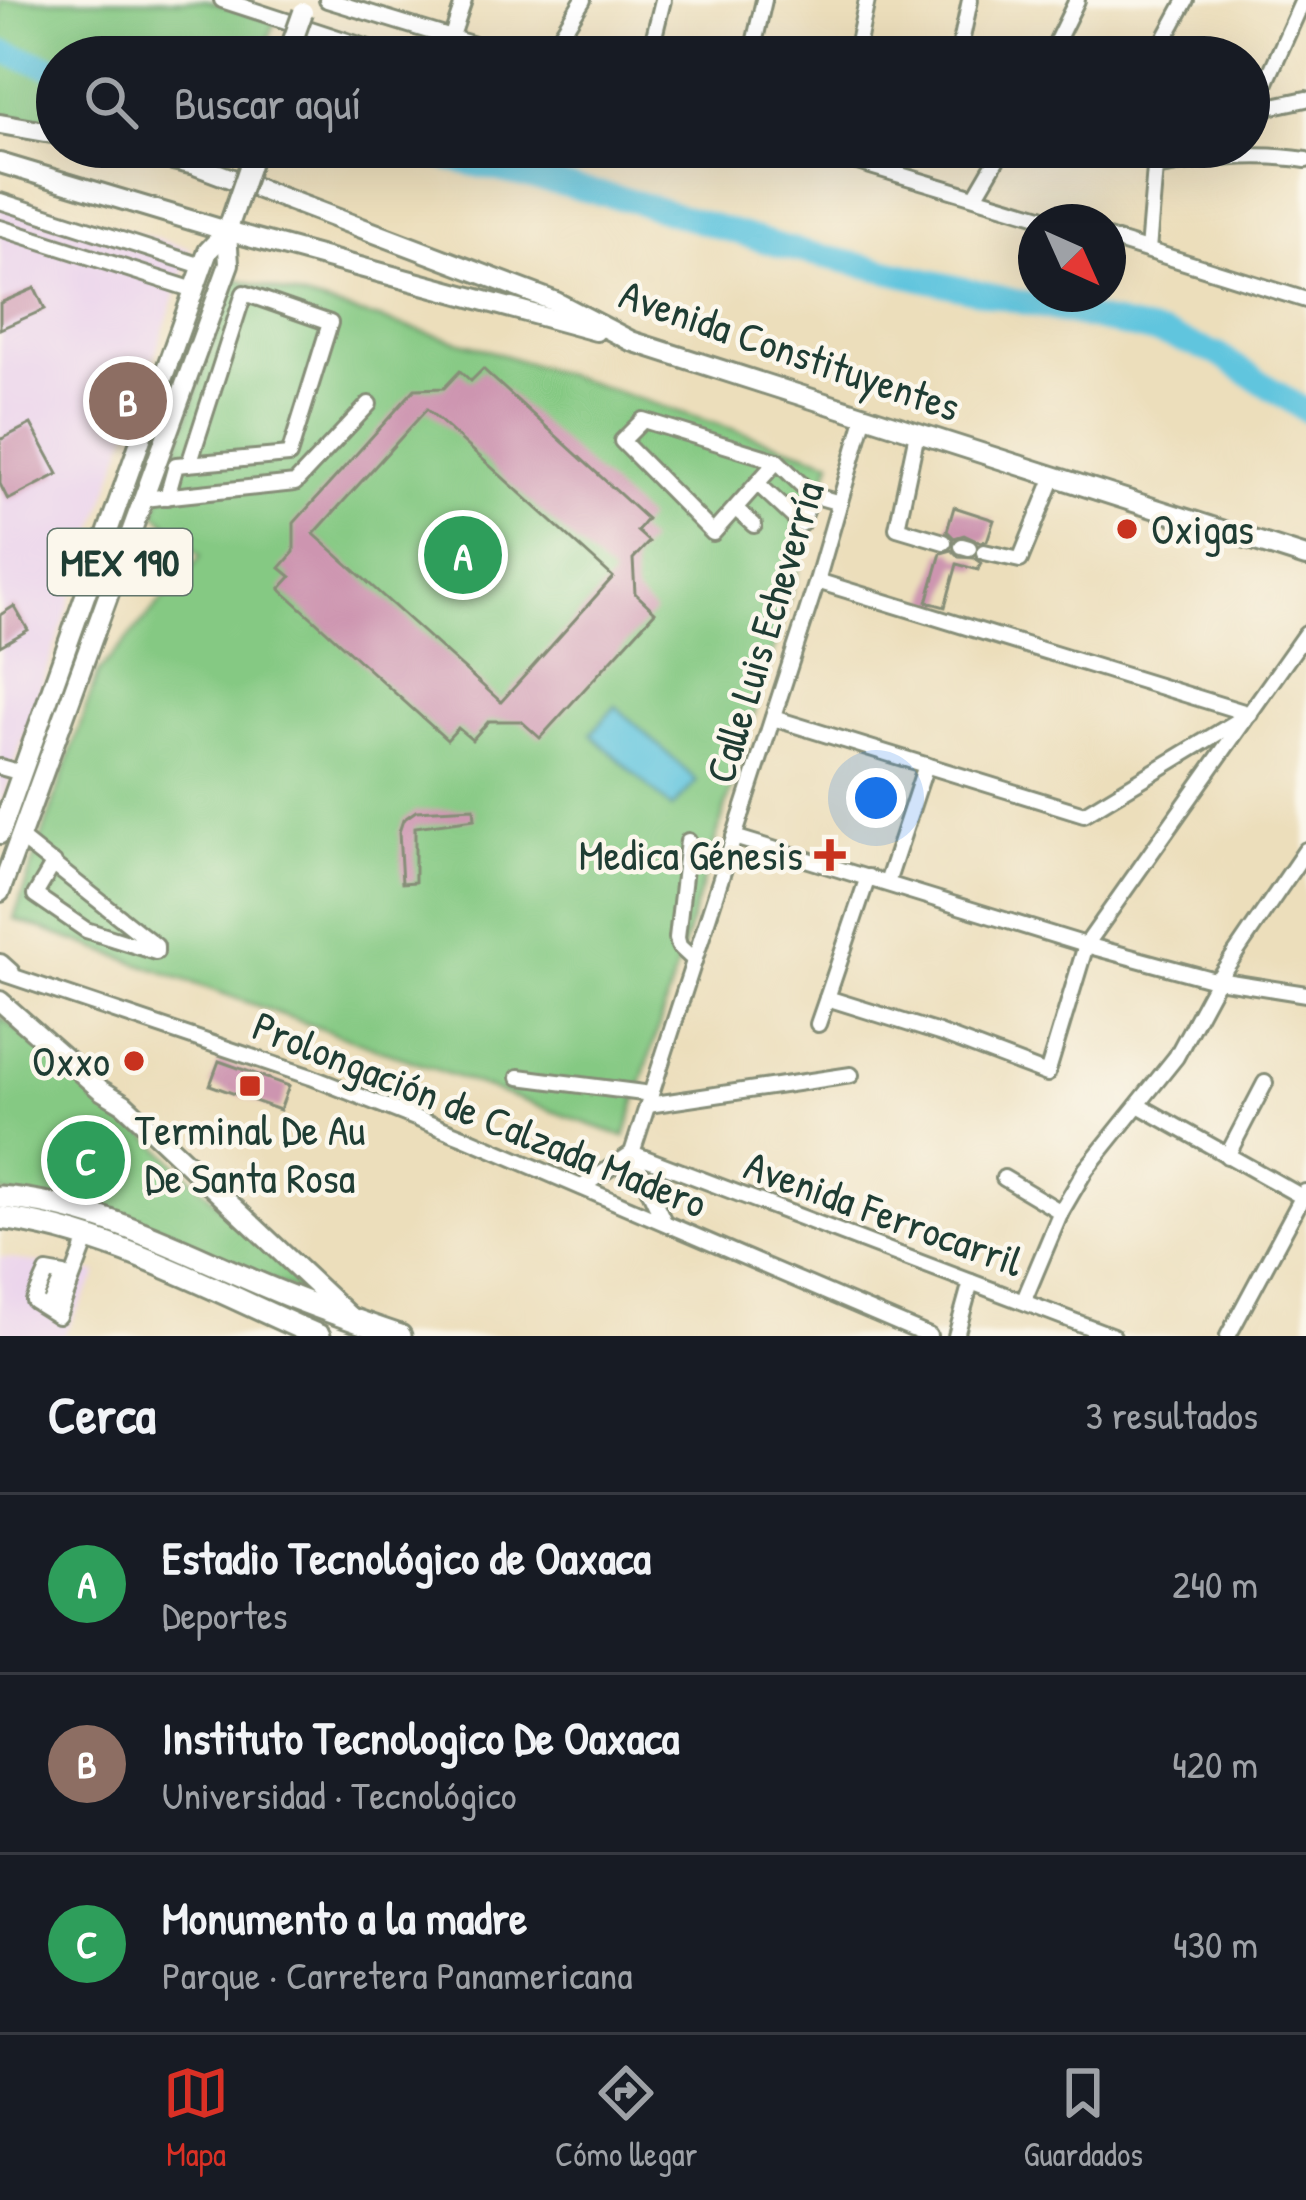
<!DOCTYPE html>
<html lang="es">
<meta charset="utf-8">
<style>
:root{--surface:#171b24;--page:#242831;--text:#f1f3f6;--muted:#9ea1a6;--line:#363941;--accent:#d93025}
body{margin:0;font-family:"Patrick Hand",sans-serif;background:var(--page);color:var(--text)}
.compass{position:absolute;left:1018px;top:204px;width:108px;height:108px;border-radius:50%;background:var(--surface);box-shadow:0 12px 48px #0002;rotate:135deg}
.you{position:absolute;left:876px;top:798px;width:42px;height:42px;margin:-30px;border:9px solid #fff;border-radius:50%;background:#1a73e8;box-shadow:0 0 0 18px #1a73e833}
.badge{display:grid;place-items:center;width:78px;height:78px;border-radius:50%;background:var(--accent);color:#fff;font-size:39px;font-weight:700}
.pin{position:absolute;translate:-50% -50%;border:6px solid #fff;box-shadow:0 3px 12px #0006}
.list{margin:0;padding:0;list-style:none}
h2{display:flex;justify-content:space-between;align-items:center;height:156px;margin:0;padding:0 48px;font-size:51px}
h2 small{font-size:39px;font-weight:400;color:var(--muted)}
.list li{display:grid;grid-template-columns:78px 1fr auto;gap:36px;align-items:center;box-sizing:border-box;height:180px;padding:0 48px;border-top:3px solid var(--line)}
.list b{display:block;font-size:45px;white-space:nowrap}
.list p{margin:0;font-size:39px;white-space:nowrap;color:var(--muted)}
.list em{font-size:39px;font-style:normal;color:var(--muted)}
.icon{flex:none;width:66px;height:66px;fill:none;stroke:currentColor;stroke-width:2;stroke-linecap:round;stroke-linejoin:round}
.map{position:relative;flex:none;width:1306px;height:1336px;overflow:hidden}
.search{position:absolute;background:var(--surface);box-shadow:0 12px 48px #0002;left:36px;right:36px;top:36px;height:132px;display:flex;align-items:center;gap:30px;box-sizing:border-box;padding:0 42px;border-radius:66px;color:var(--muted);font-size:45px}
.sheet{height:696px;background:var(--surface)}
nav{display:flex;justify-content:space-around;align-items:center;box-sizing:border-box;height:168px;border-top:3px solid var(--line);background:var(--surface);font-size:33px;color:var(--muted)}
nav a{display:grid;justify-items:center;gap:6px}
nav .on{color:var(--accent)}
.map>svg:first-child{display:block}
</style>
<div class="map">
<svg width="1306" height="1336" viewBox="0 0 1306 1336">
<rect width="100%" height="100%" fill="#fbf7ec"/>
<filter id="ink" filterUnits="userSpaceOnUse"><feTurbulence type="fractalNoise" baseFrequency=".00833" numOctaves="2"/><feDisplacementMap in="SourceGraphic" scale="24" xChannelSelector="R" yChannelSelector="G"/><feConvolveMatrix kernelMatrix="1 2 1 2 8 2 1 2 1" color-interpolation-filters="sRGB"/></filter>
<filter id="wash" filterUnits="userSpaceOnUse"><feTurbulence type="fractalNoise" baseFrequency=".004" numOctaves="4" result="noise"/><feDisplacementMap in="SourceGraphic" scale="48" xChannelSelector="R" yChannelSelector="G"/><feGaussianBlur stdDeviation="2.7" result="paint"/><feColorMatrix in="noise" values="0 0 0 0 0 0 0 0 0 0 0 0 0 0 0 0 0 1.4 0 .05"/><feComposite in="paint" operator="in"/></filter>
<g filter="url(#wash)">
<rect width="100%" height="100%" fill="#ecdebb"/>
<g fill="#ead1ec">
<polygon points="0,193 191,249 0,807"/>
<polygon points="0,1257 98,1273 63,1336 0,1336"/>
</g>
<g fill="#85c983" stroke="#52835c" stroke-width="3">
<polygon points="0,0 205,0 275,21 262,57 57,57 57,128 0,117"/>
<polygon points="236,279 475,346 831,461 625,1137 14,919 98,673 201,556 155,512"/>
<polygon points="0,1016 140,1129 314,1296 0,1192"/>
</g>
<polygon fill="#60c5de" stroke="#408189" stroke-width="3" points="616,706 697,781 672,808 591,734"/>
<g fill="none" stroke-linecap="round" stroke-linejoin="round">
<g stroke="#60c5de" stroke-width="24">
<polyline points="0,51 57,69"/>
<polyline points="396,147 629,200 787,248 1168,336 1217,354 1306,411"/>
</g>
</g>
<g id="blocks">
<g fill="#cd95b0" fill-rule="evenodd">
<polygon points="35,288 45,309 0,329 0,303"/>
<path d="M 483,369 L 647,519 L 637,531 L 649,542 L 633,559 L 635,593 L 655,612 L 540,738 L 521,721 L 489,721 L 472,740 L 458,728 L 447,740 L 280,589 L 291,577 L 280,568 L 294,552 L 294,523 L 415,389 L 444,388 L 460,371 L 471,381 ZM 427,409 L 613,577 L 501,702 L 314,534 Z"/>
<polygon points="31,424 58,474 8,500 0,484 0,440"/>
<polygon points="954,507 994,520 987,541 979,542 964,535 954,538 947,531"/>
<polygon points="952,550 959,557 974,558 981,563 978,570 957,564 945,607 927,602 941,553"/>
<polygon points="14,606 28,630 0,646 0,615"/>
<polygon points="474,808 475,819 415,827 415,882 402,883 399,832 403,820 416,811"/>
<polygon points="219,1061 289,1086 280,1110 210,1085"/>
</g>
</g>
</g>
<g filter="url(#ink)">
<use href="#blocks" fill-opacity="0" stroke="#868e78" stroke-width="3"/>
<g fill="none" stroke-linecap="round" stroke-linejoin="round">
<defs>
<g id="minor">
<polyline points="222,0 396,57"/>
<polyline points="327,0 514,57"/>
<polyline points="451,39 464,0"/>
<polyline points="547,57 583,0"/>
<polyline points="649,57 663,0"/>
<polyline points="751,57 764,0"/>
<polyline points="855,57 867,0"/>
<polyline points="958,57 970,0"/>
<polyline points="1049,57 1077,0"/>
<polyline points="1155,57 1186,0"/>
<polyline points="1254,109 1303,0"/>
<polyline points="1249,111 1306,99"/>
<polyline points="807,147 1058,222"/>
<polyline points="1034,155 1131,147"/>
<path d="M 1155,168 C 1206,158 1254,152 1306,160"/>
<polyline points="976,195 1004,147"/>
<polyline points="0,201 202,266"/>
<polyline points="0,228 194,290"/>
<polyline points="1108,238 1306,300"/>
<polyline points="1148,250 1155,168 1153,147"/>
<polyline points="917,433 897,528 944,542"/>
<polyline points="777,461 713,533 622,441 643,420 777,461 812,495"/>
<polyline points="758,484 801,524 812,495 840,503"/>
<polyline points="167,497 176,465 289,455 330,323 244,293 189,464"/>
<polyline points="143,499 295,483 369,404"/>
<polyline points="736,509 754,525"/>
<polyline points="962,546 969,548"/>
<polyline points="984,552 1020,560 1053,479"/>
<polyline points="817,581 1250,714"/>
<polyline points="773,718 1084,814 1246,716"/>
<polyline points="0,767 22,773"/>
<polyline points="734,837 1086,945 1211,979 1306,994"/>
<polyline points="20,838 156,946 156,952 86,930 35,895 54,863"/>
<polyline points="688,841 677,938 679,946 694,960"/>
<polyline points="868,877 827,998 939,1033 1047,1074 1086,945 1306,633"/>
<polyline points="887,883 926,765"/>
<polyline points="5,974 311,1077 466,1138 929,1336"/>
<polyline points="818,1024 827,998"/>
<polyline points="519,1077 651,1094"/>
<polyline points="648,1105 851,1075"/>
<polyline points="1138,1105 1306,1199"/>
<polyline points="632,1153 1113,1336"/>
<polyline points="632,1153 664,1222"/>
<polyline points="1227,1156 1265,1083"/>
<polyline points="1004,1178 1061,1212"/>
<polyline points="582,1187 632,1153 817,581 865,415"/>
<polyline points="1024,1300 1061,1212 1086,1169 1176,1057 1218,979 1306,850"/>
<polyline points="48,1309 64,1275 47,1272 34,1301 58,1316 88,1237"/>
<polyline points="956,1336 971,1282"/>
<polyline points="1228,1336 1305,1192"/>
</g>
<g id="major">
<polyline points="0,124 57,134"/>
<polyline points="115,147 195,165 275,195 556,302 631,341 1306,557"/>
<polyline points="0,163 227,231 596,331"/>
<polyline points="0,834 208,251 227,231"/>
<polyline points="0,892 229,264 227,231 235,208"/>
<polyline points="0,964 10,973"/>
<polyline points="0,1001 101,1090 124,1104 352,1319"/>
</g>
<g id="highway">
<path d="M 0,1197 C 105,1205 191,1257 287,1295 C 324,1310 362,1323 400,1336"/>
<path d="M 0,1218 C 106,1230 221,1294 319,1336"/>
</g>
</defs>
<use href="#minor" stroke="#868e78" stroke-width="20"/>
<use href="#major" stroke="#868e78" stroke-width="24"/>
<use href="#highway" stroke="#868e78" stroke-width="27"/>
<use href="#minor" stroke="#fff" stroke-width="14"/>
<use href="#major" stroke="#fff" stroke-width="18"/>
<use href="#highway" stroke="#fff" stroke-width="21"/>
<defs>
<g id="major-bridge">
<polyline points="287,57 303,12"/>
<polyline points="235,208 256,147"/>
</g>
</defs>
<use href="#major-bridge" stroke="#868e78" stroke-width="24" stroke-linecap="butt"/>
<use href="#major-bridge" stroke="#fff" stroke-width="18"/>
</g>
</g>
<g fill="#c8321e" stroke="#fbf7ec" stroke-width="4.5">
<circle cx="1127" cy="529" r="12"/>
<path d="M824 837h12v12h12v12h-12v12h-12v-12h-12v-12h12z"/>
<circle cx="134" cy="1061" r="12"/>
<rect x="238" y="1074" width="24" height="24" rx="6"/>
</g>
<g text-anchor="middle" stroke-width="9" stroke-linejoin="round" paint-order="stroke">
<rect fill="#fbf7ec" stroke="#61756b" stroke-width="3" x="48" y="529" width="144" height="66" rx="9"/>
<g font-size="39" font-weight="bold" fill="#1f3d34">
<text x="120" y="576">MEX 190</text>
</g>
<g font-size="42" fill="#1f3d34" stroke="#fbf7ec">
<text transform="translate(790 350) rotate(19)" y="15">Avenida Constituyentes</text>
<text transform="translate(764 632) rotate(-73)" y="15">Calle Luis Echeverría</text>
<text transform="translate(480 1114) rotate(22)" y="15">Prolongación de Calzada Madero</text>
<text transform="translate(884 1213) rotate(20)" y="15">Avenida Ferrocarril</text>
</g>
<g font-size="42" fill="#1f3d34" stroke="#fbf7ec" text-anchor="end">
<text x="1151" y="544" text-anchor="start">Oxigas</text>
<text x="803" y="870">Medica Génesis</text>
<text x="110" y="1076">Oxxo</text>
<text x="250" y="1145" text-anchor="middle">Terminal De Au<tspan x="250" dy="48">De Santa Rosa</tspan></text>
</g>
</g>
</svg>
<svg class="compass" viewBox="-18 -18 36 36"><path d="M0-13l5 13h-10z" fill="#e53935"/><path d="M0 13l5-13h-10z" fill="#9ea1a6"/></svg>
<div class="you"></div>
<div class="pin badge" style="left:463px;top:555px;background:#2e9e5b">A</div>
<div class="pin badge" style="left:128px;top:401px;background:#8d6e63">B</div>
<div class="pin badge" style="left:86px;top:1160px;background:#2e9e5b">C</div>
<div class="search"><svg class="icon" aria-label="search" viewBox="0 0 24 24"><circle cx="10" cy="10" r="6"/><path d="M15 15l6 6"/></svg>Buscar aquí</div>
</div>
<section class="sheet">
<h2>Cerca<small>3 resultados</small></h2>
<ul class="list">
<li><span class="badge" style="background:#2e9e5b">A</span><div><b>Estadio Tecnológico de Oaxaca</b><p>Deportes</p></div><em>240 m</em></li>
<li><span class="badge" style="background:#8d6e63">B</span><div><b>Instituto Tecnologico De Oaxaca</b><p>Universidad · Tecnológico</p></div><em>420 m</em></li>
<li><span class="badge" style="background:#2e9e5b">C</span><div><b>Monumento a la madre</b><p>Parque · Carretera Panamericana</p></div><em>430 m</em></li>
</ul>
</section>
<nav>
<a class="on"><svg class="icon" aria-label="map" viewBox="0 0 24 24"><path d="M3 6l6-2 6 2 6-2v14l-6 2-6-2-6 2zM9 4v14M15 6v14"/></svg>Mapa</a>
<a><svg class="icon" aria-label="directions" viewBox="0 0 24 24"><path d="M12 3l9 9-9 9-9-9zM9 14v-3h6M13 9l2 2-2 2"/></svg>Cómo llegar</a>
<a><svg class="icon" aria-label="saved" viewBox="0 0 24 24"><path d="M7 4h10v16l-5-4-5 4z"/></svg>Guardados</a>
</nav>
